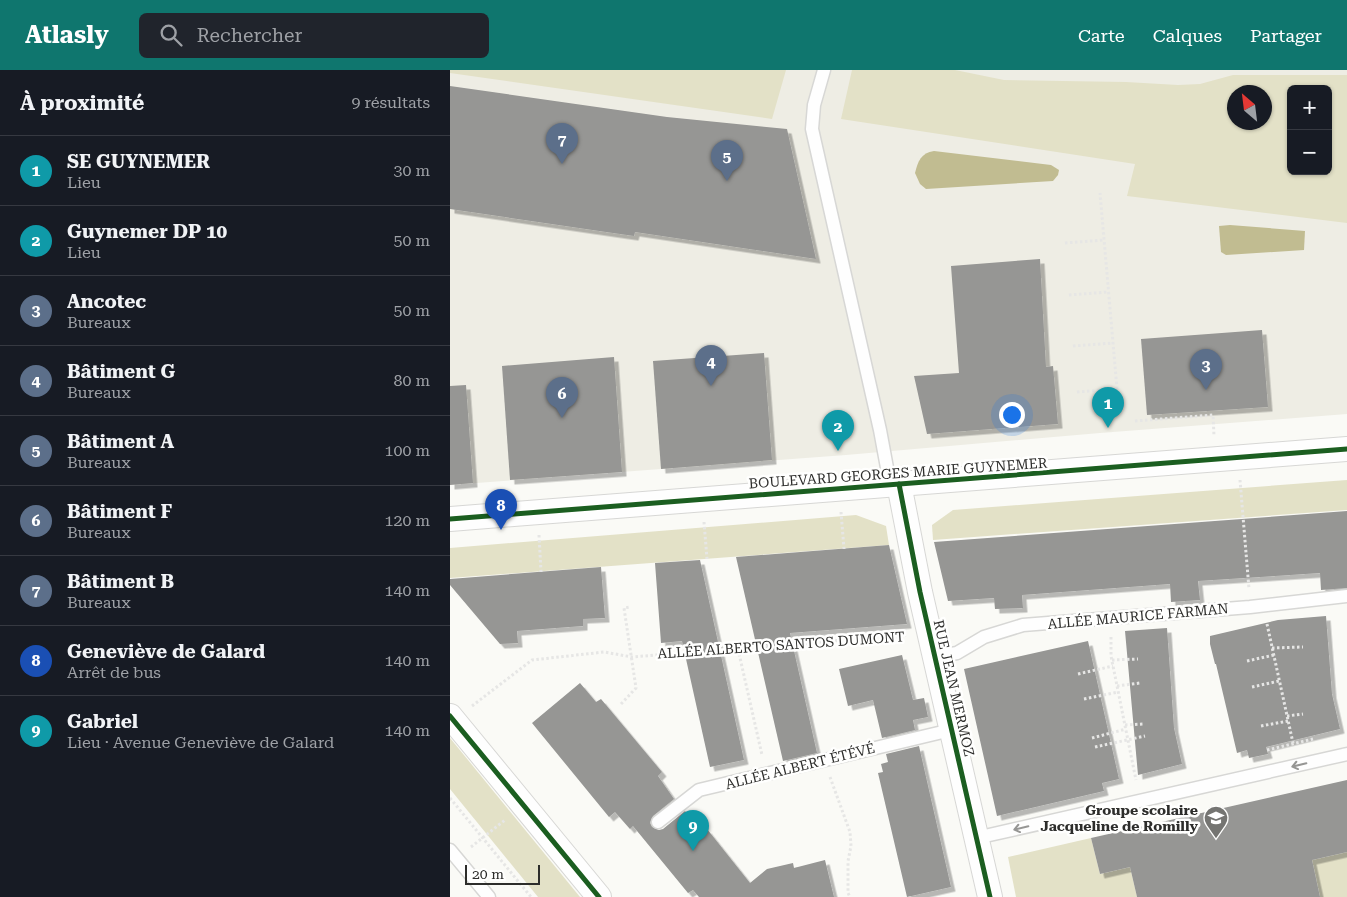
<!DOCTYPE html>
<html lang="fr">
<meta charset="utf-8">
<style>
:root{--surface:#171b24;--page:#20242c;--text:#f1f3f6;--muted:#9ea1a6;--line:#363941;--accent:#0f766e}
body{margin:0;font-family:"Roboto Serif",serif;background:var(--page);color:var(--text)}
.controls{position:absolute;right:15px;top:15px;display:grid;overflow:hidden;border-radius:8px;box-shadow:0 1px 4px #0004}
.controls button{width:45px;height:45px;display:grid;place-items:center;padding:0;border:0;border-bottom:1px solid var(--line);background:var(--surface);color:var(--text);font:25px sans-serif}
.compass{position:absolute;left:777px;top:15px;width:45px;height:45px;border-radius:50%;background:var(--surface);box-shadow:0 1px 4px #0004;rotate:332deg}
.scale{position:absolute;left:15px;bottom:12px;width:75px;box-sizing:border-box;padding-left:5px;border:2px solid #2d2d2b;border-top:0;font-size:14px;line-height:18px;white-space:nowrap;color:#2d2d2b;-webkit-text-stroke:4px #fffffe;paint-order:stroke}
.you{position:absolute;left:561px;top:344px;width:18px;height:18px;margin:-12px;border:4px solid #fff;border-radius:50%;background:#1a73e8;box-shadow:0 0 0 8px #1a73e833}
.badge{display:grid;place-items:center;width:32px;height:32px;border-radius:50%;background:var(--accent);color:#fff;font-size:16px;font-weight:700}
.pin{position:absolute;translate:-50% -41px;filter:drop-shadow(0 1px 2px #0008)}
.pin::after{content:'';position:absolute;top:26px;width:18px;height:15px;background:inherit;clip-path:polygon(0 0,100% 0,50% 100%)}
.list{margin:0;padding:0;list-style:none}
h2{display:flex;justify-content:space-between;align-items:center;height:65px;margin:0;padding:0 20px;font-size:21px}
h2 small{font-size:16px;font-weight:400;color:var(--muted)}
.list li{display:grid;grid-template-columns:32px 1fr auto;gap:15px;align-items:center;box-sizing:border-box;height:70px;padding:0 20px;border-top:1px solid var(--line)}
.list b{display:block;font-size:19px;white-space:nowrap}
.list p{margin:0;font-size:16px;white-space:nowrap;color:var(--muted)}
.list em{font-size:16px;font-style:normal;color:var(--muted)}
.icon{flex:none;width:28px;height:28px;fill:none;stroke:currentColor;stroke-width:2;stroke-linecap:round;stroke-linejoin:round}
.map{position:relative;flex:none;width:897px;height:827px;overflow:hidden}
header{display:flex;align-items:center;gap:30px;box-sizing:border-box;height:70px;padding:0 25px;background:var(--accent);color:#fff}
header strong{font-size:24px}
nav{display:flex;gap:28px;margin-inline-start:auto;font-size:18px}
.search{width:350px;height:45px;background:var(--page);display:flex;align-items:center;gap:12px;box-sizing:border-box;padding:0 18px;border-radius:8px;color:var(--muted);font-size:19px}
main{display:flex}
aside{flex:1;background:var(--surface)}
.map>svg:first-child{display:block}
</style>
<header>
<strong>Atlasly</strong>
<div class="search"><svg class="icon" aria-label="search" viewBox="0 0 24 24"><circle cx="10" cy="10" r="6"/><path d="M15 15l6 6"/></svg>Rechercher</div>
<nav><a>Carte</a><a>Calques</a><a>Partager</a></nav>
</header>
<main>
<aside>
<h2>À proximité<small>9 résultats</small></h2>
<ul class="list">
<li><span class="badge" style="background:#0f9aa8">1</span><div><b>SE GUYNEMER</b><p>Lieu</p></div><em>30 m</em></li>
<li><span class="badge" style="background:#0f9aa8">2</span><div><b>Guynemer DP 10</b><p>Lieu</p></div><em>50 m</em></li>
<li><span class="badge" style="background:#5c6f8a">3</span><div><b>Ancotec</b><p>Bureaux</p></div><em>50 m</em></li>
<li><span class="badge" style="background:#5c6f8a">4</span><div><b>Bâtiment G</b><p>Bureaux</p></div><em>80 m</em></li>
<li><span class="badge" style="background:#5c6f8a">5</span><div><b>Bâtiment A</b><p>Bureaux</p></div><em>100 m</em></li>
<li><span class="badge" style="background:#5c6f8a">6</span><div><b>Bâtiment F</b><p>Bureaux</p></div><em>120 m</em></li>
<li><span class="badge" style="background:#5c6f8a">7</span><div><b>Bâtiment B</b><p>Bureaux</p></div><em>140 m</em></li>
<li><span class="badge" style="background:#1a4fb4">8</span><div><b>Geneviève de Galard</b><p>Arrêt de bus</p></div><em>140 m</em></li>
<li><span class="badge" style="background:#0f9aa8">9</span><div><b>Gabriel</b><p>Lieu · Avenue Geneviève de Galard</p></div><em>140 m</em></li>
</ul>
</aside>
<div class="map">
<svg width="897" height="827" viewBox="0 0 897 827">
<defs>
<filter id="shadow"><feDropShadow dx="4.5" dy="4.5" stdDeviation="0" flood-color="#0004"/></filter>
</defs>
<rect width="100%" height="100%" fill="#fafaf6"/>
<path fill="#eeede4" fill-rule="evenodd" d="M 0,0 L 897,0 L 897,344 L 650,363 L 396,385 L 0,415 ZM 841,19 L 878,19 L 878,101 L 841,101 ZM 784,22 L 814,22 L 814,52 L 784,52 Z"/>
<g fill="#e3e1c7" fill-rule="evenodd">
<polygon points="0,0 336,0 322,49 0,3"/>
<path d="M 402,0 L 505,0 L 554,10 L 676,12 L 728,15 L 750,14 L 783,5 L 897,5 L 897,153 L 677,126 L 685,94 L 391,49 ZM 841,19 L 878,19 L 878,101 L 841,101 ZM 784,22 L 814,22 L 814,52 L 784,52 Z"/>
<polygon points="897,410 897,440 483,470 482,455 503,440"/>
<polygon points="406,445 436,456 439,475 0,508 0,478"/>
<polygon points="0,668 130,827 88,827 0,719"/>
<polygon points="641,768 650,804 680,797 687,827 566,827 558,787"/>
<polygon points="897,782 897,827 870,827 862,790"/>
</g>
<g fill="#c1bc91">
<path d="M 484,81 L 601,95 L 609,100 L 608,105 L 603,111 L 476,119 L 470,114 L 465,103 C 468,91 471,83 484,81 Z"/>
<polygon points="780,155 855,161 854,180 776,185 771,182 769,156"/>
</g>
<g fill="#969694" filter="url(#shadow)">
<polygon points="0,16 217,47 337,59 366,189 185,162 184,166 163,163 0,139"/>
<polygon points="590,189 596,297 603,296 608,354 477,364 464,306 509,303 501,196"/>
<polygon points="812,260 818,337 697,345 691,269"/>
<polygon points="314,283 322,390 211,399 203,291"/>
<polygon points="164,287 172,402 60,410 52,296"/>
<polygon points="16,315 23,413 0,415 0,316"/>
<polygon points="897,441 897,518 871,520 870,503 748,511 750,530 721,532 720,514 572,525 573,538 545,539 544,528 498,531 484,472"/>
<polygon points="439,475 457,554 340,563 367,683 333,691 286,487"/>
<polygon points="250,490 294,690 260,697 232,571 211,573 205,493"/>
<polygon points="151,497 155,548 133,549 133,556 67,561 68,573 50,574 0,515 0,509"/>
<polygon points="876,546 882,624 890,659 816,677 818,684 799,688 797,680 787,683 766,594 765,594 760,574 760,566 828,550"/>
<polygon points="717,558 724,658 732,694 688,705 675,561"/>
<polygon points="638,571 669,709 652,713 654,721 547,746 514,599"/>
<polygon points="452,585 463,630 474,628 478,647 463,650 465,660 432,668 423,630 398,636 389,599"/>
<polygon points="130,613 146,632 151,629 212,702 208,706 224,729 203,746 200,753 202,757 209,760 213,759 235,741 253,763 257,759 300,813 317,799 343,793 344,798 375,790 384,827 249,827 243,820 238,823 183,756 180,759 165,742 159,747 82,653"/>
<polygon points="469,676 501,817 457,827 428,703 433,702 431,694 438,692 436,684"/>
<polygon points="897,710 897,782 862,790 870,827 687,827 680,797 650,804 641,768"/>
</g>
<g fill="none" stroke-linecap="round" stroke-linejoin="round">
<defs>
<g id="service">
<polyline points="374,0 364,35 362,59 430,360 440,414"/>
<polyline points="485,587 507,583 534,567 573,555 800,537 897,526"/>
<polyline points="208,752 249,720 501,660"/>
<polyline points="526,768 897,684"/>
<polyline points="0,780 39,827"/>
</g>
<g id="minor">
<polyline points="449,414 470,522 540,827"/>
<polyline points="0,449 897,379"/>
<polyline points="0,646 149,827"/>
</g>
</defs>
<use href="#service" stroke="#d7d7d5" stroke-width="15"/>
<use href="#minor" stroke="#d7d7d5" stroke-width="26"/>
<g stroke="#e6e6e5" stroke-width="3" stroke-dasharray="2.5 2.5" stroke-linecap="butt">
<polyline points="615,173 654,170"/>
<polyline points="619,225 658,222"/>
<polyline points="623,276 663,273"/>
<polyline points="627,322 667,319 650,123"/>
<polyline points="685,351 763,345 764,366"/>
<polyline points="790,410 799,519"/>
<polyline points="391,442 394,479"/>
<polyline points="254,452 257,489"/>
<polyline points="89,465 91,502"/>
<polyline points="817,554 843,673"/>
<polyline points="661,567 661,586 686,710"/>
<polyline points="822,578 853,577"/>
<polyline points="288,579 312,685"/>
<polyline points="662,590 688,589"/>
<polyline points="797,591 824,585"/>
<polyline points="628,604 663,596"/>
<polyline points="667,616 690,613"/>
<polyline points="802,617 829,611"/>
<polyline points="634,629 668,622"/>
<polyline points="171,634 186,618 174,538 180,537"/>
<polyline points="22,636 82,590 154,582 182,587 456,565"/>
<polyline points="837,646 853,644"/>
<polyline points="675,655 693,654"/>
<polyline points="811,656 838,651"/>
<polyline points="642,668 676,659"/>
<polyline points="645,677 695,666"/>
<polyline points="817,680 863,669"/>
<polyline points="380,707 400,762 401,776 398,791 398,823 400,827"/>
<polyline points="0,728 81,827"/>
<polyline points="21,777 55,750"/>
</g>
<use href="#service" stroke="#fefefe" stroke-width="12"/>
<use href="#minor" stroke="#fefefe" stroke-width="24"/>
<defs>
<g id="cycleway">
<polyline points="449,414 470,522 540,827"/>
<polyline points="0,449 897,379"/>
<polyline points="0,646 149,827"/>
</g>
</defs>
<use href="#cycleway" stroke="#fffffe" stroke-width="8"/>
<use href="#cycleway" stroke="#1b5e20" stroke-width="5"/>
</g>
<defs><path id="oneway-shaft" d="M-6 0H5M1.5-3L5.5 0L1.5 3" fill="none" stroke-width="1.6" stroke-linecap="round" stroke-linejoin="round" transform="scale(1.25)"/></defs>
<g stroke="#969694">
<use href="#oneway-shaft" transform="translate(849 695) rotate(167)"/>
<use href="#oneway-shaft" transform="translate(571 758) rotate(167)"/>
</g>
<defs>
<symbol id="school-pin" viewBox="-11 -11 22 30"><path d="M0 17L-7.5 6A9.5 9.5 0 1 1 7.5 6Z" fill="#757572" stroke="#fffffe"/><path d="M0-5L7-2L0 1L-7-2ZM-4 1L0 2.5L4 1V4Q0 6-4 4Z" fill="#fff"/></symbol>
</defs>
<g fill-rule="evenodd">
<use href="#school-pin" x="752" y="734" width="28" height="38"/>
</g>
<g text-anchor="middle" stroke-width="5" stroke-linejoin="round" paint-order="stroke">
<g font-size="14" fill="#2d2d2b" stroke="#fffffe">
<text transform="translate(448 403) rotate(-4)" y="5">BOULEVARD GEORGES MARIE GUYNEMER</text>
<text transform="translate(688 546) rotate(-5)" y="5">ALLÉE MAURICE FARMAN</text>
<text transform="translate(331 575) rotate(-4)" y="5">ALLÉE ALBERTO SANTOS DUMONT</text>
<text transform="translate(504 618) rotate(77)" y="5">RUE JEAN MERMOZ</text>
<text transform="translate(350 696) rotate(-14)" y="5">ALLÉE ALBERT ÉTÉVÉ</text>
</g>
<g font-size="14" font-weight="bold" fill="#2d2d2b" stroke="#fffffe" text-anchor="end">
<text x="748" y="745">Groupe scolaire<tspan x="748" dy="16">Jacqueline de Romilly</tspan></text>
</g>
</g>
</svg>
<div class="controls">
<button>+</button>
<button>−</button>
</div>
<svg class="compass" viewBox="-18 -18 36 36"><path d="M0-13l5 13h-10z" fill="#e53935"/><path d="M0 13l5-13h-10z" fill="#9ea1a6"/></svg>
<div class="scale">20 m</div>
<div class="you"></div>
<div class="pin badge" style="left:658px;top:358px;background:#0f9aa8">1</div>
<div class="pin badge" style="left:388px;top:381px;background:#0f9aa8">2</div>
<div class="pin badge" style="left:756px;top:320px;background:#5c6f8a">3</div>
<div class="pin badge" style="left:261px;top:316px;background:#5c6f8a">4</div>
<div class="pin badge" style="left:277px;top:111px;background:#5c6f8a">5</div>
<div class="pin badge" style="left:112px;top:348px;background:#5c6f8a">6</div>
<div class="pin badge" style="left:112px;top:94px;background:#5c6f8a">7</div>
<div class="pin badge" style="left:51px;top:460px;background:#1a4fb4">8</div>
<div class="pin badge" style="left:243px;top:781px;background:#0f9aa8">9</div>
</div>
</main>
